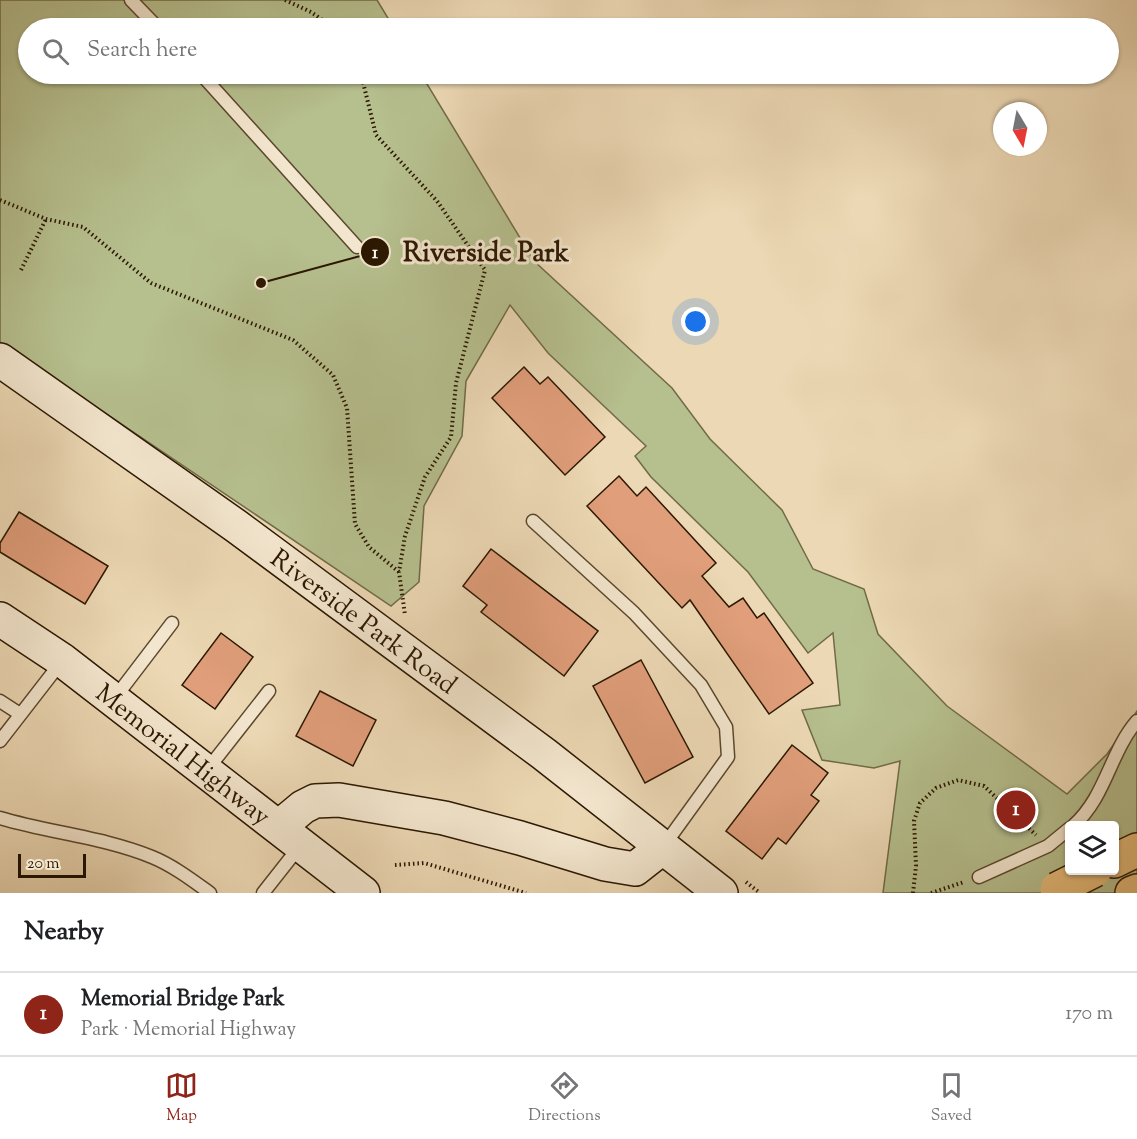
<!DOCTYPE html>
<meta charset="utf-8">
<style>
:root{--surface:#fff;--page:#f2f2f2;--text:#202124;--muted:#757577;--line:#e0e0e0;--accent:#8f2418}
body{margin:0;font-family:"Sorts Mill Goudy",serif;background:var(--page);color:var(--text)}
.controls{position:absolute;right:18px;bottom:18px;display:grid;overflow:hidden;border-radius:6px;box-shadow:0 2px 4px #0004}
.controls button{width:54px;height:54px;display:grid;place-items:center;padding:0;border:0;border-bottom:2px solid var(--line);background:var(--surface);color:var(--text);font:30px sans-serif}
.compass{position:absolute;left:993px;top:102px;width:54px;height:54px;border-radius:50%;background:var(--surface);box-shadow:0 2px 4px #0004;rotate:170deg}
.scale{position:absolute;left:18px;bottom:15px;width:68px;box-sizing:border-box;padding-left:6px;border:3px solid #2b1700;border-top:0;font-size:16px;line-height:21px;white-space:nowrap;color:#2b1700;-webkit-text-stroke:4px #f3e6ce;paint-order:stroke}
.you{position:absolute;left:696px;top:322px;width:21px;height:21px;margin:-15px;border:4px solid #fff;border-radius:50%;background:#1a73e8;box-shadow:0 0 0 9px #1a73e833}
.badge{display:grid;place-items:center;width:39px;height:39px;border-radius:50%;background:var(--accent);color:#fff;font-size:20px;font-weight:700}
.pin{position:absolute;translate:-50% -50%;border:3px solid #fff;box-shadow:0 2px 6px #0006}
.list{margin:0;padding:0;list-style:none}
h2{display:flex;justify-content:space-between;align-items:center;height:78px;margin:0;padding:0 24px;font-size:26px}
h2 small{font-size:20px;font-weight:400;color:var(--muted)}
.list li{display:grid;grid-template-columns:39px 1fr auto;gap:18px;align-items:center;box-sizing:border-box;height:84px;padding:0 24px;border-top:2px solid var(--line)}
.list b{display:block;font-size:22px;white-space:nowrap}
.list p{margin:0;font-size:20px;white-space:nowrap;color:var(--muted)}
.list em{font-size:20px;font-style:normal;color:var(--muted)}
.icon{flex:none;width:33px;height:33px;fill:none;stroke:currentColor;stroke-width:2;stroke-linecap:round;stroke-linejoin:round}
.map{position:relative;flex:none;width:1137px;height:893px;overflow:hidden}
.search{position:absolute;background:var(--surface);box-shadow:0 2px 4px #0004;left:18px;right:18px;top:18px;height:66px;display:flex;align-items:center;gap:15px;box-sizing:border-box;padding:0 21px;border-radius:33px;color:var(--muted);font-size:22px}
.sheet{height:162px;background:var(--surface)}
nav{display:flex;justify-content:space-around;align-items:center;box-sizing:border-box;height:84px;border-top:2px solid var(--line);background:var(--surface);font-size:16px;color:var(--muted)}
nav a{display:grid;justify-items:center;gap:3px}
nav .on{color:var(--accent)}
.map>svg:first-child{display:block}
</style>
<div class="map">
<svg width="1137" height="893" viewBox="0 0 1137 893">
<rect width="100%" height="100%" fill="#ecd8b4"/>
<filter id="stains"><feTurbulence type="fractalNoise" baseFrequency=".00333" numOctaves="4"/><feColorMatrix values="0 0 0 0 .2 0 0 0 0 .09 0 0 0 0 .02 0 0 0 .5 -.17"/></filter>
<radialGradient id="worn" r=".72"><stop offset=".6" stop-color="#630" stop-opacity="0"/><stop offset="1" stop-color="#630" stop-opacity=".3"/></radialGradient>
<path fill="#b6bf8e" stroke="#706b47" stroke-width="1.5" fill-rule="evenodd" d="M 0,0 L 377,0 L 394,28 L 28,28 L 28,74 L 421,74 L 534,261 L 672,388 L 710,439 L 782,510 L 813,569 L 864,589 L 878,634 L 947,706 L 1067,794 L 1107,754 L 1137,711 L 1137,893 L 883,893 L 900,761 L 874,768 L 822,760 L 802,710 L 840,705 L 833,633 L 808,653 L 748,572 L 651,477 L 635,456 L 646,446 L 548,353 L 510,305 L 466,381 L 462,436 L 424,506 L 419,582 L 391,606 L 0,342 ZM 1070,826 L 1114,826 L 1114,870 L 1070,870 Z"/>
<g fill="#e09e7a" stroke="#2b1700" stroke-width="1.5">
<polygon points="524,367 540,384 548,377 605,437 565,475 492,398"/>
<polygon points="619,476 637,496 646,487 716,563 702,576 729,607 743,598 757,618 764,613 813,683 769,714 690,600 682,608 587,506"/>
<polygon points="19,512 108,566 85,604 0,552 0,543"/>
<polygon points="491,549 598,631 564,676 481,612 487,605 463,586"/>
<polygon points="221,633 253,657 215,709 182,685"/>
<polygon points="641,660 693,757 645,783 593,686"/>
<polygon points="320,691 376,720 353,766 296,736"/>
<polygon points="792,745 828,773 811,795 819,801 786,844 778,838 762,859 726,831"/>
</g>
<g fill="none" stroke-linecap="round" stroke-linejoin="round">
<defs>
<g id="lane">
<polyline points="131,0 158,28"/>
<polyline points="201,74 357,247"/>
<polyline points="533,521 634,613 701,685 726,727 728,757 663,847"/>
<polyline points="114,699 172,623"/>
<polyline points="0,701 20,714"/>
<polyline points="0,741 62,661"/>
<polyline points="207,770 269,691"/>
<path d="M 0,818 C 50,833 103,837 152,857 C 172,865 192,880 210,893"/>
<path d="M 1073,826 C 1106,797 1110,752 1137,721"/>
<polyline points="979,877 1048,846 1070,828"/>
<polyline points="263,893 300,846"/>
</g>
<g id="secondary">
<path id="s1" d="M 0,360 L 236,526 L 544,754 L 721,893"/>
<path id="s2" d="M 0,619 L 62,660 L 363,893"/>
<polyline points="279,827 303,807 315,801 339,800 444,818 520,838 605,864 635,869 663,847"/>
</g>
<g id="primary">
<polyline points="1114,861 1137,850"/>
<polyline points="1132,893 1137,891"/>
</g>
</defs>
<use href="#lane" stroke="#5b472d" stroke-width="15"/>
<use href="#secondary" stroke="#2b1700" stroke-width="36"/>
<use href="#primary" stroke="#2b1700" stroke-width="36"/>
<g stroke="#2b1700" stroke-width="4" stroke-dasharray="1.5 3" stroke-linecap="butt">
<polyline points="285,0 311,12 334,28"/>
<polyline points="361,74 376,135 437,201 485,270 456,383 451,437 425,477 405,536 399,572 405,615"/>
<polyline points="0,200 46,219 83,227 151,283 293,340 333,375 347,408 355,524 369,547 399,572"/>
<polyline points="21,270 46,219"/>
<polyline points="395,865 424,863 526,893"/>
<polyline points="746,882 760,893"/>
<polyline points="913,893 916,866 914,821 920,803 936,788 958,780 984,786 1036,835"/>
<polyline points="931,893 964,882"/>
</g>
<use href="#lane" stroke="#f3e6ce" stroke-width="12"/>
<use href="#secondary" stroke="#f3e6ce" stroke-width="33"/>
<use href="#primary" stroke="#e6bc7a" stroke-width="33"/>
<defs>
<polyline id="primary-bridge" points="1057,889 1095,870"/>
</defs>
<use href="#primary-bridge" stroke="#2b1700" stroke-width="36" stroke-linecap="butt"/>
<use href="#primary-bridge" stroke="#e6bc7a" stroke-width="33"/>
</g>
<g text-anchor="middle" stroke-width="6" stroke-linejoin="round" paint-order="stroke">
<g font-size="26" fill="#2b1700" stroke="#f3e6ce">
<text dy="9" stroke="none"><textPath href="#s1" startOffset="448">Riverside Park Road</textPath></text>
<text dy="9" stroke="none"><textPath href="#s2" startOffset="228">Memorial Highway</textPath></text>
</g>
</g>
<path fill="none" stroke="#2b1700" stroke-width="2" d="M261 283L375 252"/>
<g fill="#2b1700" stroke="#f3e6ce" stroke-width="2">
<circle cx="261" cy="283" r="6"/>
<circle cx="375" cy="252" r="15"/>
</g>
<g font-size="18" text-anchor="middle" font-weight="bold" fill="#fff">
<text x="375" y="258">1</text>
</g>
<g font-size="27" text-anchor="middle" font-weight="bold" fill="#2b1700" stroke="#f3e6ce" stroke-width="6" stroke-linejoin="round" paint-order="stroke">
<text x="486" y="261">Riverside Park</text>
</g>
<rect width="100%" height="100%" filter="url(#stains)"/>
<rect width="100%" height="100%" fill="url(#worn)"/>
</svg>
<div class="controls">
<button><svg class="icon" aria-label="layers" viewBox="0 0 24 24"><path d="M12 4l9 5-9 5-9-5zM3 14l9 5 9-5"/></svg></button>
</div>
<svg class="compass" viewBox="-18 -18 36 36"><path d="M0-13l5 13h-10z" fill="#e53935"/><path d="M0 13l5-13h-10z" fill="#757577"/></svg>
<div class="scale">20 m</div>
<div class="you"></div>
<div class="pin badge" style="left:1016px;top:810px">1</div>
<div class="search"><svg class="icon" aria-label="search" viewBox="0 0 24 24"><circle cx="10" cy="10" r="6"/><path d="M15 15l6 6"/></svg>Search here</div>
</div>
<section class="sheet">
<h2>Nearby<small></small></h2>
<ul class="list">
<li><span class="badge">1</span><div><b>Memorial Bridge Park</b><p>Park · Memorial Highway</p></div><em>170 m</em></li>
</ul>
</section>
<nav>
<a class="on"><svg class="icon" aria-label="map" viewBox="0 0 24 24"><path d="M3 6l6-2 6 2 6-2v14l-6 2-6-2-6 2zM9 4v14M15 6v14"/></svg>Map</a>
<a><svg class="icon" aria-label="directions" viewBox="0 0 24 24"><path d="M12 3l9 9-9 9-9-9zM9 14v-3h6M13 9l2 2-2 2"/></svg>Directions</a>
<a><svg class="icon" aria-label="saved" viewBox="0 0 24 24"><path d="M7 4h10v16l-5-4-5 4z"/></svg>Saved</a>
</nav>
